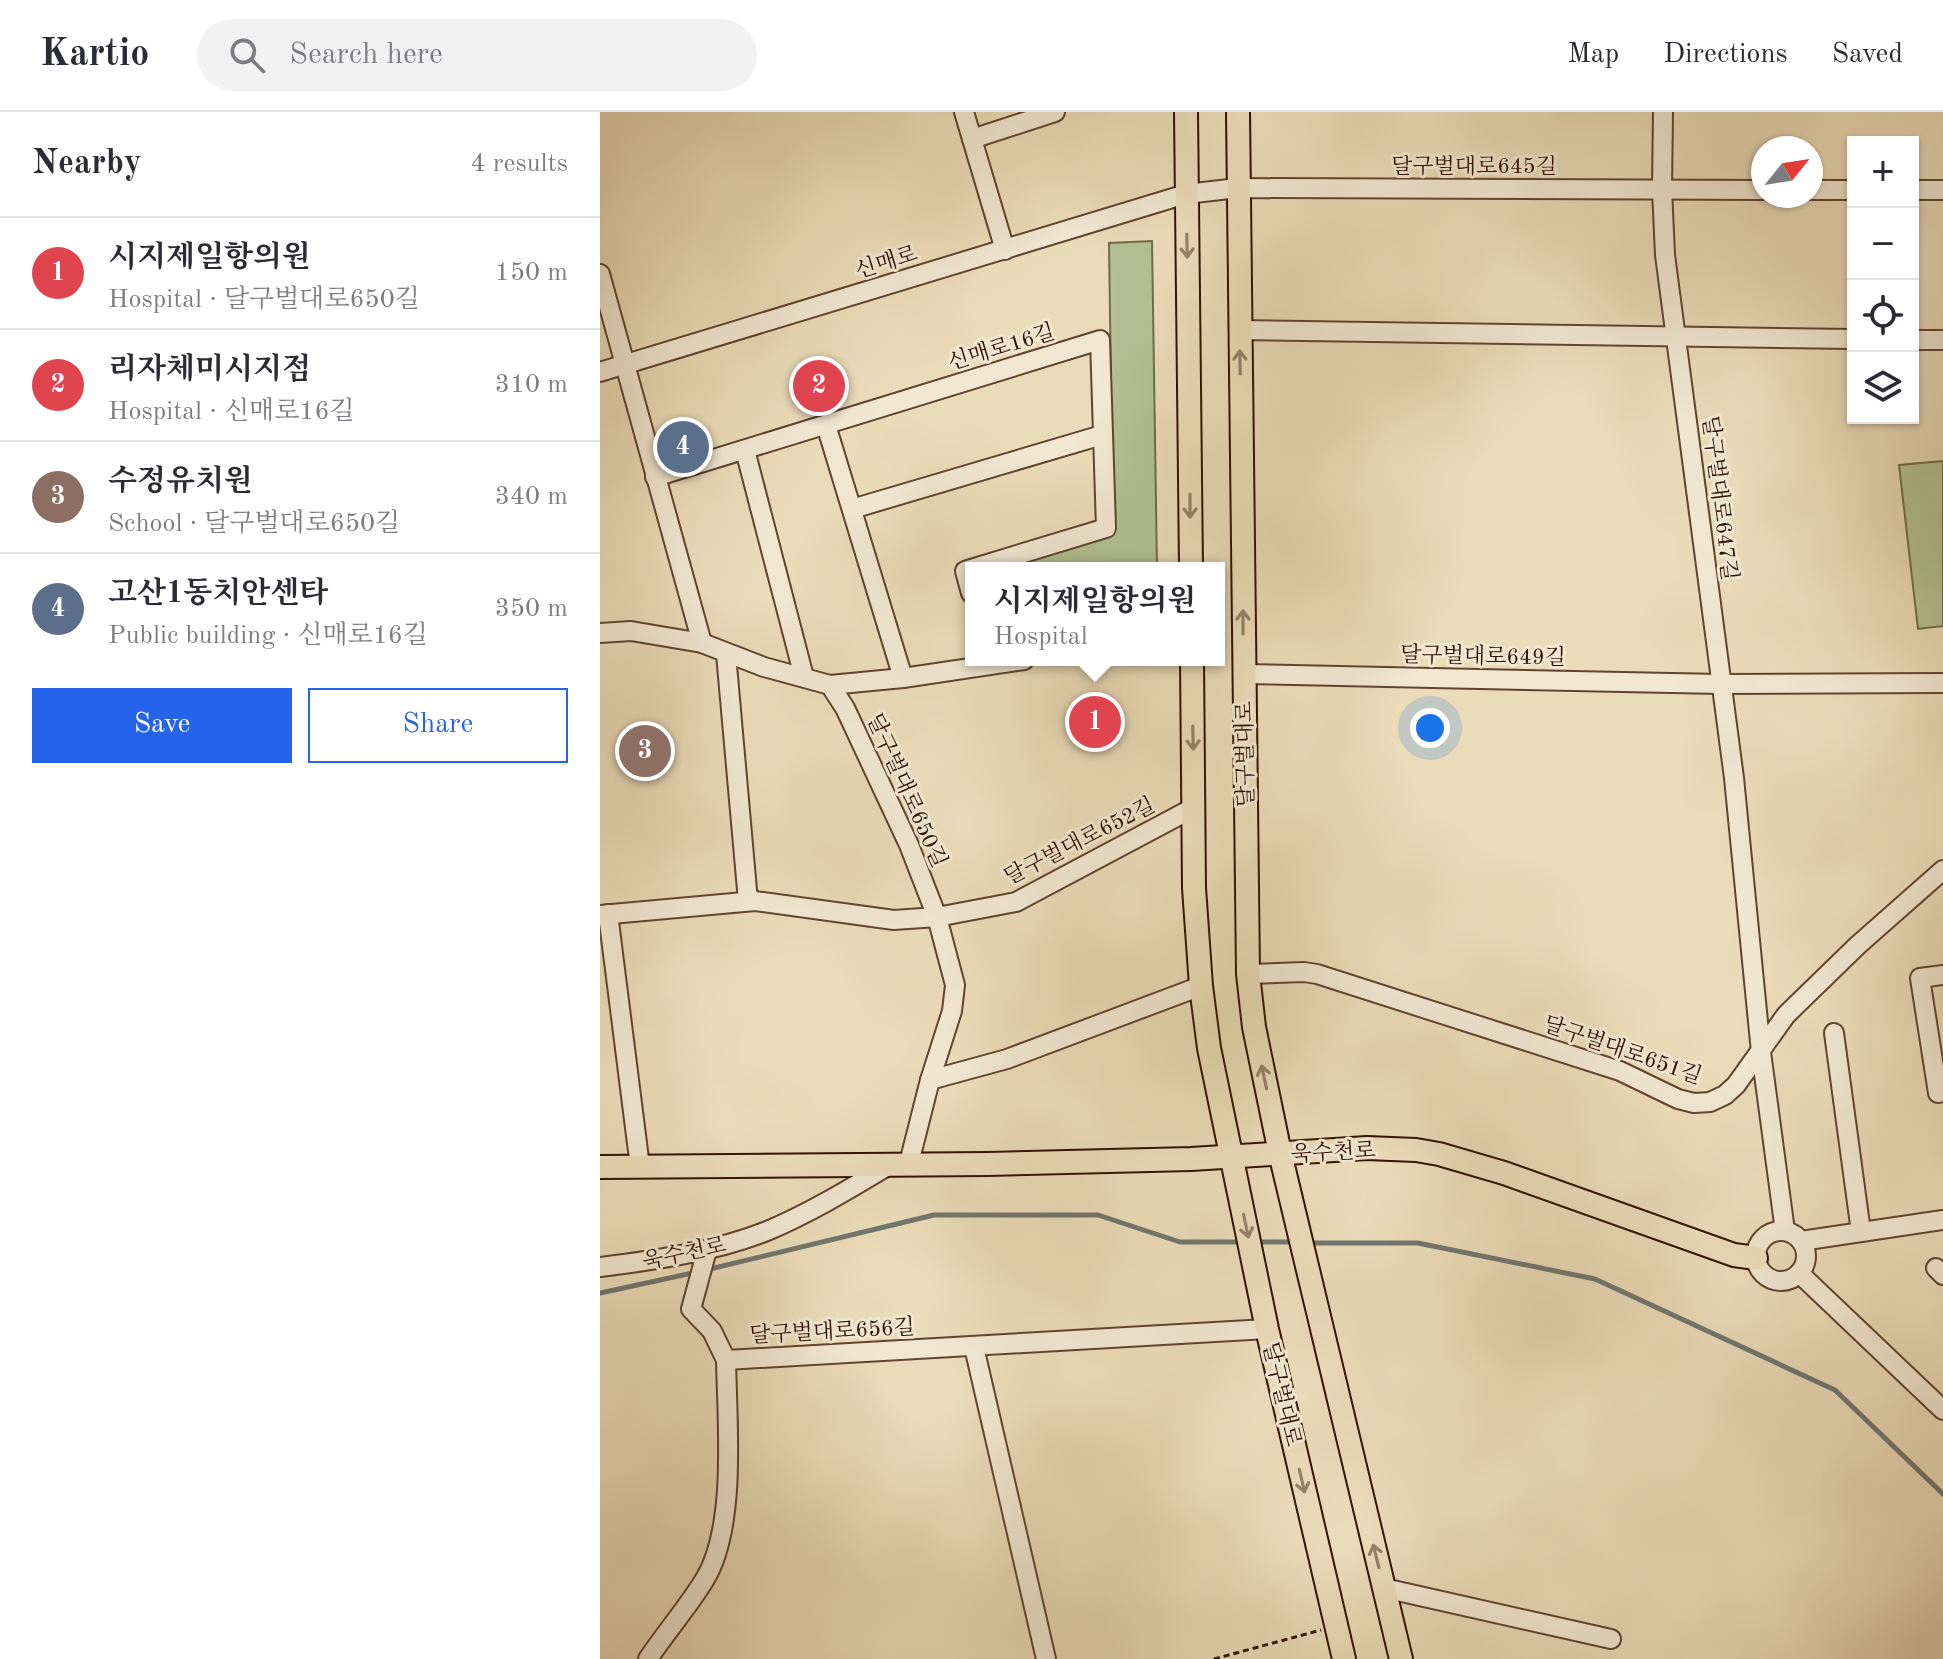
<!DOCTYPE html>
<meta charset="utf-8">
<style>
:root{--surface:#fff;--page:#f2f2f3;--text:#2b2b33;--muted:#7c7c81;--line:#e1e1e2;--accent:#2563eb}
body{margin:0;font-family:"Old Standard TT","Noto Serif KR",serif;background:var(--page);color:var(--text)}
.controls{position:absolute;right:24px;top:24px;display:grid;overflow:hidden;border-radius:0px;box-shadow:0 2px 6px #0004}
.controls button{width:72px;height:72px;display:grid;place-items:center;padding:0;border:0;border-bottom:2px solid var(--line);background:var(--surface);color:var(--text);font:40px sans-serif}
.compass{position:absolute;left:1151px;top:24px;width:72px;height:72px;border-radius:50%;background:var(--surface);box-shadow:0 2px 6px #0004;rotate:60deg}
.you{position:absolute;left:830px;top:616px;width:28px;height:28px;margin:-20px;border:6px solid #fff;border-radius:50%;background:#1a73e8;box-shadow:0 0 0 12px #1a73e833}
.badge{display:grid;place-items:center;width:52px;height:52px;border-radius:50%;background:var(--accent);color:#fff;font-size:26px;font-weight:700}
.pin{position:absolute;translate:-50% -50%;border:4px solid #fff;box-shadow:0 2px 8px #0006}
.popup{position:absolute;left:365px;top:450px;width:260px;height:104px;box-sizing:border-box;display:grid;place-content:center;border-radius:0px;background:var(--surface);filter:drop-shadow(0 2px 6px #0005);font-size:26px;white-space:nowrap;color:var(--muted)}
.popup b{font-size:30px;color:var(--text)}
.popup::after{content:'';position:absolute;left:50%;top:100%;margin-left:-16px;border:16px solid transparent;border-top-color:var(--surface)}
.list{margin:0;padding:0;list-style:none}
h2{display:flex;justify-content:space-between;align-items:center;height:104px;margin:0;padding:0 32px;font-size:34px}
h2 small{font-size:26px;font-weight:400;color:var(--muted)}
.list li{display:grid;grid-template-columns:52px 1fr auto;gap:24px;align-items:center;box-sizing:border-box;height:112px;padding:0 32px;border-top:2px solid var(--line)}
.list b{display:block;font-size:30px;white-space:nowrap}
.list p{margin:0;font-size:26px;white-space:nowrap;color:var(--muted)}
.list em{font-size:26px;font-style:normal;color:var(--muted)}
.actions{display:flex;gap:16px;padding:24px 32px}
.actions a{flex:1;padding:18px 0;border:2px solid var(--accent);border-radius:0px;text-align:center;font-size:28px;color:var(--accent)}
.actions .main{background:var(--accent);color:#fff}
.icon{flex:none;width:44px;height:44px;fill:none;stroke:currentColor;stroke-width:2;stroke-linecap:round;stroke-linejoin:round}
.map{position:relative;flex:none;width:1343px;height:1547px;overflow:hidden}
header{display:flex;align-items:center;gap:48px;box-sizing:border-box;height:112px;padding:0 40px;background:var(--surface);border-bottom:2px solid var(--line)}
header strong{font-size:38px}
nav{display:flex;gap:44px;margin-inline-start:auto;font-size:28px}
.search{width:560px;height:72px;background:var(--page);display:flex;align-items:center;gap:20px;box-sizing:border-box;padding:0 28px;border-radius:44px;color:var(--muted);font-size:30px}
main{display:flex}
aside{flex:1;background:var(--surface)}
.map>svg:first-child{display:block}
</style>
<header>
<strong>Kartio</strong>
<div class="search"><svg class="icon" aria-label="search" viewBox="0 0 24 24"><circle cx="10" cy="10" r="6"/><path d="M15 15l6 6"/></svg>Search here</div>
<nav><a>Map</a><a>Directions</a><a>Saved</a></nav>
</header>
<main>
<aside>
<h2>Nearby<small>4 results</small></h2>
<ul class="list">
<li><span class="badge" style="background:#e0444e">1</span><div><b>시지제일항의원</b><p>Hospital · 달구벌대로650길</p></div><em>150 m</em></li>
<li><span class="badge" style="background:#e0444e">2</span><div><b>리자체미시지점</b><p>Hospital · 신매로16길</p></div><em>310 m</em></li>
<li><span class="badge" style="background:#8d6e63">3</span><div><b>수정유치원</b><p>School · 달구벌대로650길</p></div><em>340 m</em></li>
<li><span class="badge" style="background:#5c6f8a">4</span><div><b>고산1동치안센타</b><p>Public building · 신매로16길</p></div><em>350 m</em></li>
</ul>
<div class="actions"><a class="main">Save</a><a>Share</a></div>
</aside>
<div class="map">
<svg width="1343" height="1547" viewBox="0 0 1343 1547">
<rect width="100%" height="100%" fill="#ebdcb9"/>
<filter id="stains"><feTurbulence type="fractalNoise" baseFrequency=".0025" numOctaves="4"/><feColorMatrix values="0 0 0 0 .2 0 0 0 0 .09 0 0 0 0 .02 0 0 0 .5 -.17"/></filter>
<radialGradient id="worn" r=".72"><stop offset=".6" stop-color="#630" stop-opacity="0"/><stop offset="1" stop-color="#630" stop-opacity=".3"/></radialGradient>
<g fill="#b2c294" stroke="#726a4a" stroke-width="2">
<polygon points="552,129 557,456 407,456 513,421 509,131"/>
<polygon points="1343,349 1343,514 1318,517 1299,353"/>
</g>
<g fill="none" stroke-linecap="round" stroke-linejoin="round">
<g stroke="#727670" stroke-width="5">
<polyline points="656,1130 694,1130"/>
<polyline points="708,1131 818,1131 995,1167 1235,1278 1343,1382"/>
<polyline points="106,1158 334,1103 498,1103 580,1130 642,1130"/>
<polyline points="0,1181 97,1160"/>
</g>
<defs>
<g id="minor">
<polyline points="364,0 405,138"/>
<polyline points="1063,0 1062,77 1065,143 1134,666 1161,940 1185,1119"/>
<polyline points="372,27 455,0"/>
<polyline points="1211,78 1253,78"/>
<polyline points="1313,78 1343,78"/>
<polyline points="0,162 102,531"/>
<polyline points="640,218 1253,227"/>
<polyline points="1313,228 1343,228"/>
<polyline points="0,260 586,82 638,76 1163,78"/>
<polyline points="226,313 303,566"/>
<polyline points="145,338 204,565"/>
<polyline points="55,365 500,228 506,416 374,456"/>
<polyline points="252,397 502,323"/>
<polyline points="371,457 365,459 371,481"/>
<polyline points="0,521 31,519 102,531 164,555 230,573 303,566 424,548"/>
<polyline points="126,542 148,789"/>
<polyline points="643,562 1121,572 1343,571"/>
<polyline points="230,573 245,596 309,733 337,805 355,873 352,899 330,968 309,1051"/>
<polyline points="8,802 40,1055"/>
<polyline points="0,803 155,789 294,808 337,805 416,790 593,696"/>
<polyline points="648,862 704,860 717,862 1020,959 1078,987 1094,991 1110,990 1125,983 1136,973 1186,903 1258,833 1343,758"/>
<polyline points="1343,863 1320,866 1338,981 1343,980"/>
<polyline points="1234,921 1261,1120"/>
<polyline points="330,968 407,947 601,874"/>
<circle cx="1181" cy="1144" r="25"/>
<polyline points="1201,1129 1343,1108"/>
<polyline points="107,1138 91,1197 112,1219 126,1248"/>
<path d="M 0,1155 C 56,1148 114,1140 167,1119 C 210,1101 251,1076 291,1052"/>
<polyline points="1336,1156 1343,1163"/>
<polyline points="1199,1161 1343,1298"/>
<polyline points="374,1235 446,1547"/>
<polyline points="784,1476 1011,1527"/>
<path d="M 48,1547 C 66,1520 88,1495 105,1467 C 137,1414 127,1309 126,1248 L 667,1217"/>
</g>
<g id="major">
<polyline points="586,0 591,456"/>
<polyline points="638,0 648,862 654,915 680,1041 801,1547"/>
<polyline points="592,548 594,776 601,874 609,936 667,1217 744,1547"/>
<polyline points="0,1055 388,1052 591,1047 767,1036 816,1038 839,1042 904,1061 1134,1143 1156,1146"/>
</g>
</defs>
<use href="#minor" stroke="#60442e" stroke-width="22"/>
<use href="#major" stroke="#311200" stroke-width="26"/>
<polyline stroke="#311200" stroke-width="3" stroke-dasharray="6 4" stroke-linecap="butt" points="614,1547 721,1518"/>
<use href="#minor" stroke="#f2e8d2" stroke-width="18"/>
<use href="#major" stroke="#ebdcb9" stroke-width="22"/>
</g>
<defs><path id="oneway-shaft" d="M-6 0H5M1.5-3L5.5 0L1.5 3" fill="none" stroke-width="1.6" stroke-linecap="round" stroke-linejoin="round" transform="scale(2)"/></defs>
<g stroke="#978166">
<use href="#oneway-shaft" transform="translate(587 134) rotate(89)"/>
<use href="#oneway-shaft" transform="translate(640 250) rotate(-91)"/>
<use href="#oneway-shaft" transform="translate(590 394) rotate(90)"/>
<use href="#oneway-shaft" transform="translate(643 510) rotate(-90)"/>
<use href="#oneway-shaft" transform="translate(593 626) rotate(89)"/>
<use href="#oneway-shaft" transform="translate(664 965) rotate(-102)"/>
<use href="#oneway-shaft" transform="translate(646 1114) rotate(78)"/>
<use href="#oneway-shaft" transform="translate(702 1369) rotate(77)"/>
<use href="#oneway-shaft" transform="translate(776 1444) rotate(-104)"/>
</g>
<g text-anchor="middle" stroke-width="6" stroke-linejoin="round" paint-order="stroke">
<g font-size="22" fill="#311200" stroke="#f2e8d2">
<text x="874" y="61">달구벌대로645길</text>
<text transform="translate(286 149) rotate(-17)" y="8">신매로</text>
<text transform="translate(401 234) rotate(-17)" y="8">신매로16길</text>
<text transform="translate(1121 386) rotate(83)" y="8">달구벌대로647길</text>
<text transform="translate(883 543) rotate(1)" y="8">달구벌대로649길</text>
<text transform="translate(644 642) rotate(-91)" y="8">달구벌대로</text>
<text transform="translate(308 678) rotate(66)" y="8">달구벌대로650길</text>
<text transform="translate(479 728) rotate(-27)" y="8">달구벌대로652길</text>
<text transform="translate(1023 937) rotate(19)" y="8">달구벌대로651길</text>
<text transform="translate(733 1039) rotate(-3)" y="8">욱수천로</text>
<text transform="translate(84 1140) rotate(-12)" y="8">욱수천로</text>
<text transform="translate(232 1218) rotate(-3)" y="8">달구벌대로656길</text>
<text transform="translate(683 1282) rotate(77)" y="8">달구벌대로</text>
</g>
</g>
<rect width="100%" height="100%" filter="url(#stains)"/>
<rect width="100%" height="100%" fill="url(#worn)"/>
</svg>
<div class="controls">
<button>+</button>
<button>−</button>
<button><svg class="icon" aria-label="locate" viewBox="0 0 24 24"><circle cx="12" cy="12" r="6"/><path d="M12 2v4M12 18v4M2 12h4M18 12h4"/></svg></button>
<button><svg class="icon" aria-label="layers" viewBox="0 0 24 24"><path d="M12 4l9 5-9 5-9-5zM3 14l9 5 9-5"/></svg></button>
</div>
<svg class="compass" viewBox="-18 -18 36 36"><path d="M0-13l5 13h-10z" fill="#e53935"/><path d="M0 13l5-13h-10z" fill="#7c7c81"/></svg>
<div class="you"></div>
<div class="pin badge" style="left:495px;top:610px;background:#e0444e">1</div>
<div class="popup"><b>시지제일항의원</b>Hospital</div>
<div class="pin badge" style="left:219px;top:274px;background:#e0444e">2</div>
<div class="pin badge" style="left:45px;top:639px;background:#8d6e63">3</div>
<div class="pin badge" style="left:83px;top:335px;background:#5c6f8a">4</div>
</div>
</main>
